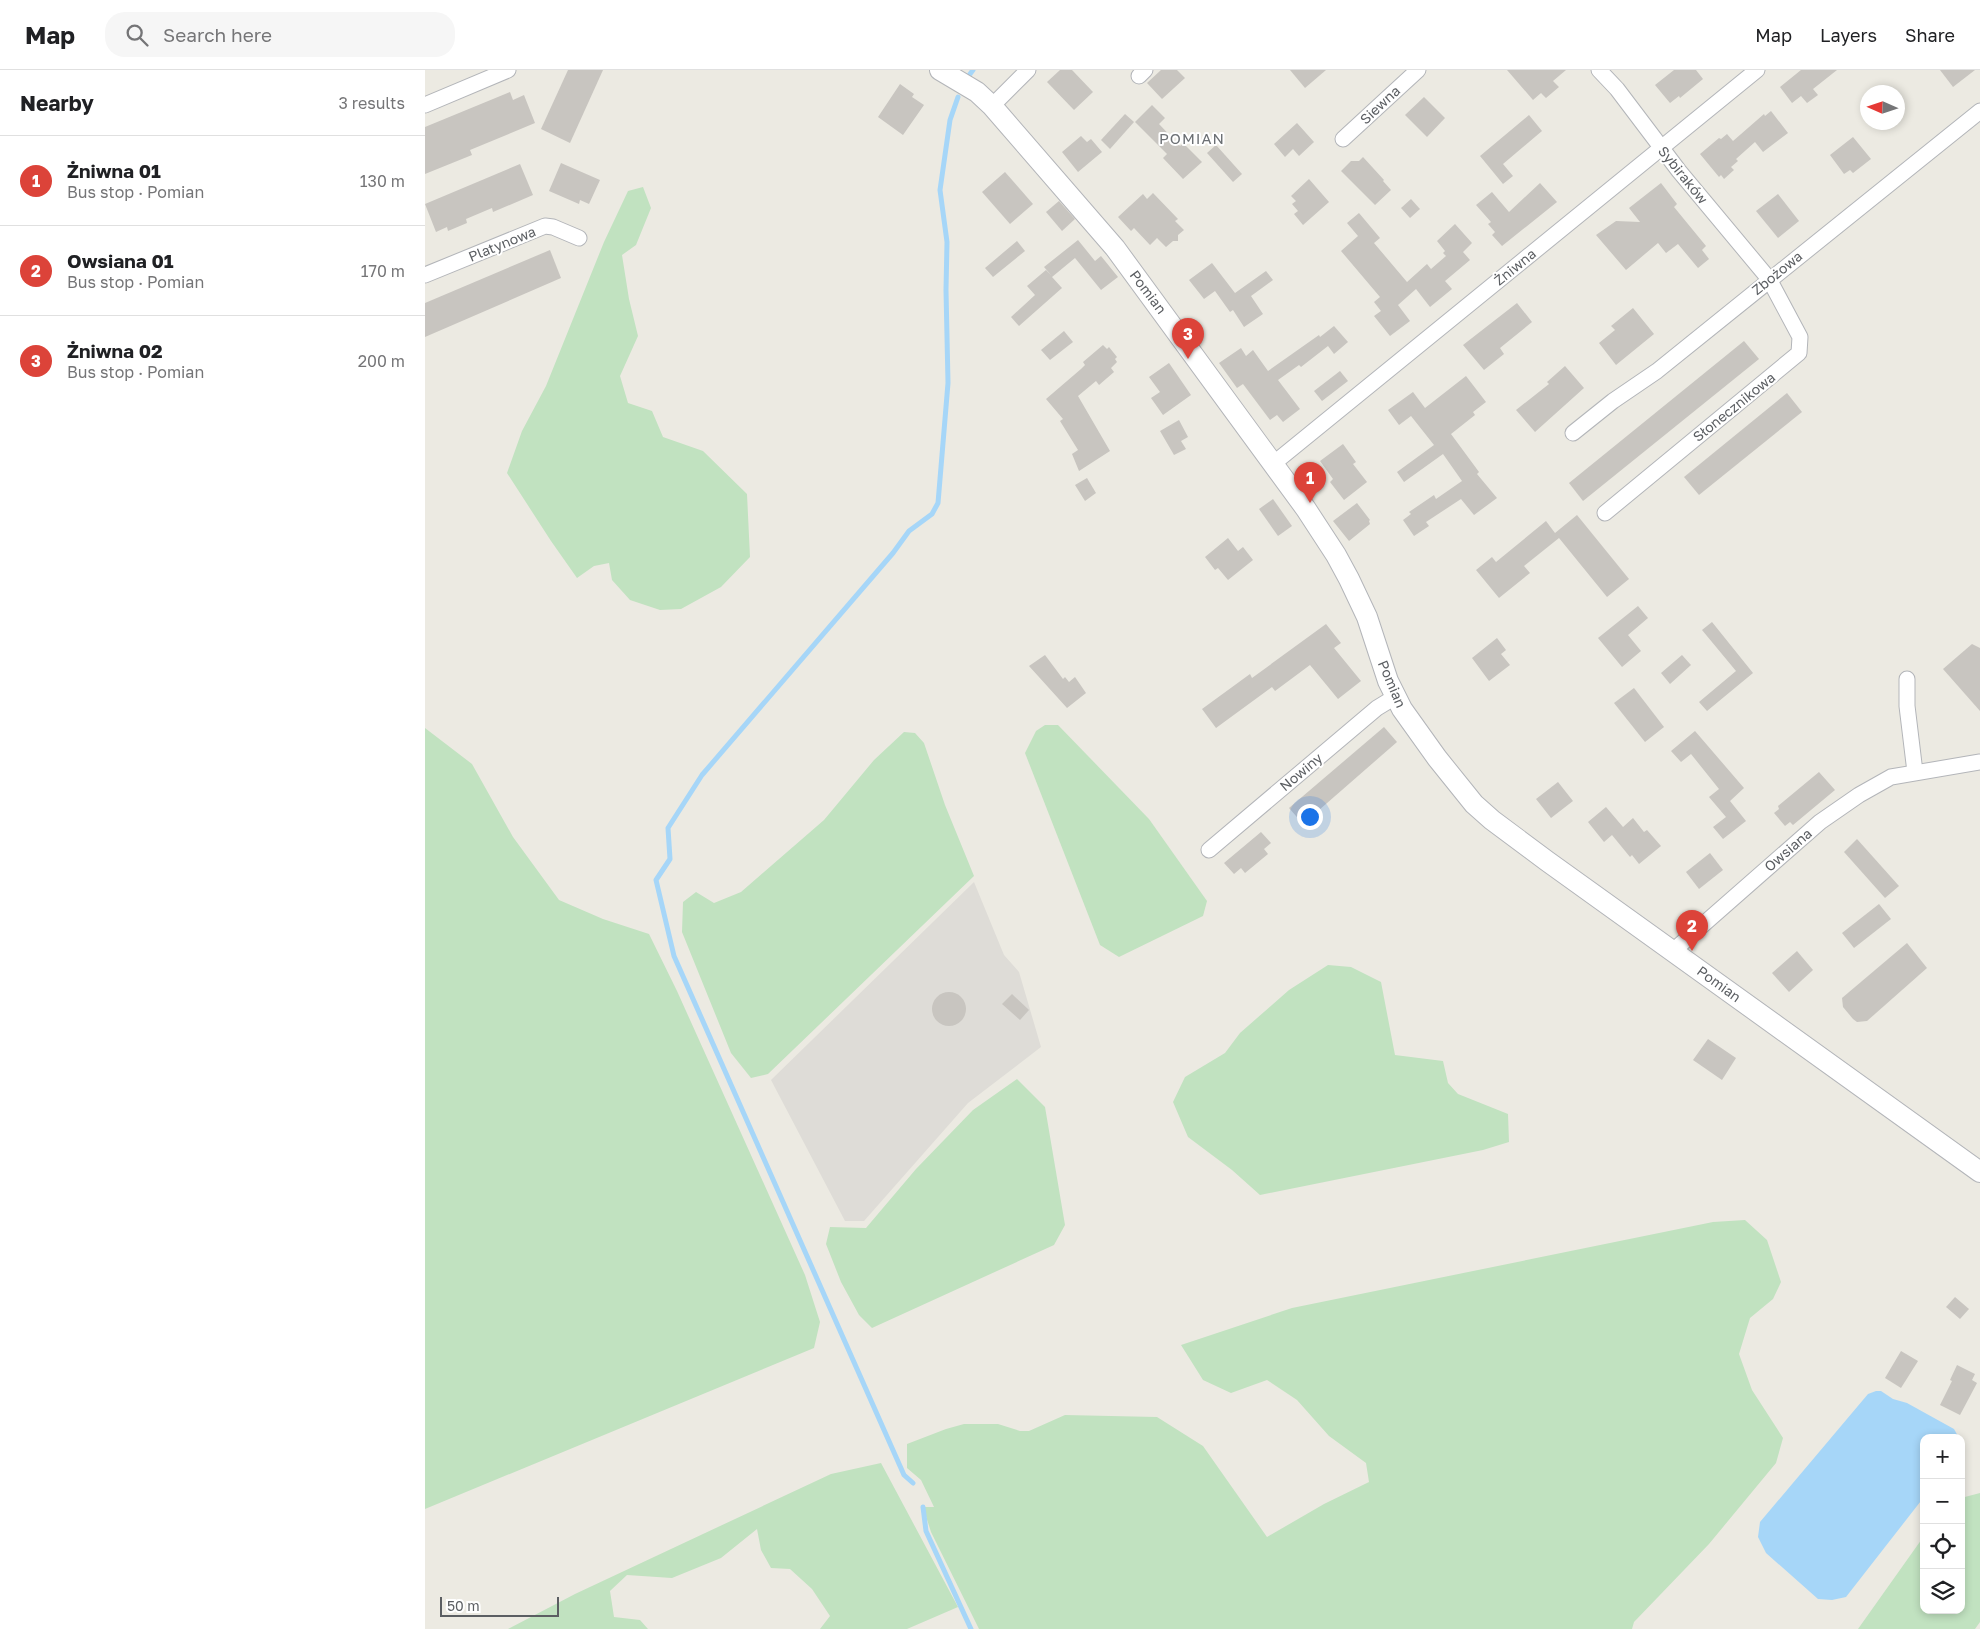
<!DOCTYPE html>
<meta charset="utf-8">
<style>
:root{--surface:#fff;--page:#f6f6f6;--text:#202124;--muted:#757577;--line:#e0e0e0;--accent:#dc4339}
body{margin:0;font-family:"Golos Text",sans-serif;background:var(--page);color:var(--text)}
.controls{position:absolute;right:15px;bottom:15px;display:grid;overflow:hidden;border-radius:10px;box-shadow:0 2px 8px #0003}
.controls button{width:45px;height:45px;display:grid;place-items:center;padding:0;border:0;border-bottom:1px solid var(--line);background:var(--surface);color:var(--text);font:25px sans-serif}
.compass{position:absolute;left:1435px;top:15px;width:45px;height:45px;border-radius:50%;background:var(--surface);box-shadow:0 2px 8px #0003;rotate:273deg}
.scale{position:absolute;left:15px;bottom:12px;width:119px;box-sizing:border-box;padding-left:5px;border:2px solid #5b5e62;border-top:0;font-size:14px;line-height:18px;white-space:nowrap;color:#5b5e62;-webkit-text-stroke:4px #fff;paint-order:stroke}
.you{position:absolute;left:884px;top:746px;width:18px;height:18px;margin:-12px;border:4px solid #fff;border-radius:50%;background:#1a73e8;box-shadow:0 0 0 8px #1a73e833}
.badge{display:grid;place-items:center;width:32px;height:32px;border-radius:50%;background:var(--accent);color:#fff;font-size:16px;font-weight:700}
.pin{position:absolute;translate:-50% -41px;filter:drop-shadow(0 1px 2px #0008)}
.pin::after{content:'';position:absolute;top:26px;width:18px;height:15px;background:inherit;clip-path:polygon(0 0,100% 0,50% 100%)}
.list{margin:0;padding:0;list-style:none}
h2{display:flex;justify-content:space-between;align-items:center;height:65px;margin:0;padding:0 20px;font-size:21px}
h2 small{font-size:16px;font-weight:400;color:var(--muted)}
.list li{display:grid;grid-template-columns:32px 1fr auto;gap:15px;align-items:center;box-sizing:border-box;height:90px;padding:0 20px;border-top:1px solid var(--line)}
.list b{display:block;font-size:19px;white-space:nowrap}
.list p{margin:0;font-size:16px;white-space:nowrap;color:var(--muted)}
.list em{font-size:16px;font-style:normal;color:var(--muted)}
.icon{flex:none;width:28px;height:28px;fill:none;stroke:currentColor;stroke-width:2;stroke-linecap:round;stroke-linejoin:round}
.map{position:relative;flex:none;width:1555px;height:1559px;overflow:hidden}
header{display:flex;align-items:center;gap:30px;box-sizing:border-box;height:70px;padding:0 25px;background:var(--surface);border-bottom:1px solid var(--line)}
header strong{font-size:24px}
nav{display:flex;gap:28px;margin-inline-start:auto;font-size:18px}
.search{width:350px;height:45px;background:var(--page);display:flex;align-items:center;gap:12px;box-sizing:border-box;padding:0 18px;border-radius:20px;color:var(--muted);font-size:19px}
main{display:flex}
aside{flex:1;background:var(--surface)}
.map>svg:first-child{display:block}
</style>
<header>
<strong>Map</strong>
<div class="search"><svg class="icon" aria-label="search" viewBox="0 0 24 24"><circle cx="10" cy="10" r="6"/><path d="M15 15l6 6"/></svg>Search here</div>
<nav><a>Map</a><a>Layers</a><a>Share</a></nav>
</header>
<main>
<aside>
<h2>Nearby<small>3 results</small></h2>
<ul class="list">
<li><span class="badge">1</span><div><b>Żniwna 01</b><p>Bus stop · Pomian</p></div><em>130 m</em></li>
<li><span class="badge">2</span><div><b>Owsiana 01</b><p>Bus stop · Pomian</p></div><em>170 m</em></li>
<li><span class="badge">3</span><div><b>Żniwna 02</b><p>Bus stop · Pomian</p></div><em>200 m</em></li>
</ul>
</aside>
<div class="map">
<svg width="1555" height="1559" viewBox="0 0 1555 1559">
<rect width="100%" height="100%" fill="#eceae2"/>
<polygon fill="#dedcd7" points="549,812 579,885 594,902 616,977 543,1033 439,1151 420,1151 346,1010"/>
<g fill="#c1e2c0">
<polygon points="218,117 226,138 211,175 197,185 204,229 213,266 195,306 203,333 227,341 238,367 278,381 322,424 325,487 296,517 256,539 235,540 205,530 187,510 184,493 169,496 152,508 126,471 82,403 97,361 121,316 179,172 203,121"/>
<polygon points="620,655 633,655 724,749 782,831 778,846 694,887 675,875 600,683 611,661"/>
<polygon points="0,658 47,694 88,767 134,830 178,849 224,864 252,921 380,1205 395,1252 389,1278 0,1439"/>
<polygon points="479,662 490,663 499,673 520,735 549,806 343,1004 326,1008 306,983 257,862 258,832 271,822 289,833 316,822 399,750 449,690"/>
<polygon points="903,895 926,897 956,912 970,985 1018,991 1023,1013 1033,1024 1083,1044 1084,1072 1058,1080 835,1125 807,1100 763,1067 748,1032 760,1007 800,983 815,963 864,920"/>
<polygon points="592,1009 620,1037 640,1155 629,1175 447,1258 434,1245 416,1212 401,1174 405,1157 441,1158 491,1099 548,1040"/>
<polygon points="1320,1150 1342,1170 1356,1212 1348,1229 1325,1248 1314,1284 1327,1320 1358,1368 1351,1393 1284,1474 1209,1552 1207,1559 554,1559 506,1462 498,1437 509,1437 496,1410 482,1398 482,1374 521,1359 539,1354 573,1354 595,1361 604,1361 640,1345 732,1347 778,1376 842,1467 899,1434 944,1412 941,1393 904,1366 872,1330 842,1310 806,1323 778,1310 756,1275 867,1238 1288,1152"/>
<polygon points="456,1393 533,1537 482,1559 395,1559 405,1546 387,1519 365,1499 346,1498 336,1480 332,1459 296,1488 247,1508 202,1505 185,1521 189,1547 215,1550 223,1559 83,1559 150,1524 406,1404"/>
<polygon points="1555,1423 1555,1552 1550,1559 1433,1559 1499,1466 1499,1540 1536,1540 1536,1428"/>
</g>
<polygon fill="#a6d6f8" points="1451,1321 1456,1321 1468,1329 1482,1333 1529,1359 1534,1368 1499,1368 1499,1427 1421,1527 1407,1530 1393,1529 1341,1483 1333,1467 1335,1452 1443,1324"/>
<g fill="none" stroke-linecap="round" stroke-linejoin="round">
<g stroke="#a6d6f8" stroke-width="5">
<polyline points="545,4 548,0"/>
<polyline points="488,1413 479,1405 249,886 231,810 245,789 243,758 277,705 468,483 484,461 507,444 513,433 523,313 521,220 522,172 515,120 525,50 533,27"/>
<polyline points="498,1437 501,1461 546,1559"/>
</g>
</g>
<g fill="#c8c5c0">
<polygon points="143,0 178,0 145,73 116,59"/>
<polygon points="635,0 647,0 668,22 649,40 622,12"/>
<polygon points="736,0 752,0 760,8 737,29 722,13"/>
<polygon points="865,0 901,0 880,18"/>
<polygon points="1082,0 1141,0 1128,11 1134,17 1121,28 1116,23 1108,30"/>
<polygon points="1249,0 1271,0 1278,9 1255,28 1254,26 1245,33 1230,15"/>
<polygon points="1376,0 1412,0 1388,19 1393,25 1382,33 1376,26 1367,33 1355,17"/>
<polygon points="1515,0 1550,0 1528,17"/>
<polygon points="475,14 489,24 487,27 499,35 478,65 453,47"/>
<polygon points="85,22 88,30 99,25 110,53 45,80 47,85 0,104 0,57"/>
<polygon points="999,27 1020,48 1002,67 980,45"/>
<polygon points="727,35 740,48 734,54 755,76 758,73 777,92 758,109 738,88 742,84 710,52"/>
<polygon points="1346,41 1363,63 1338,82 1330,72 1311,89 1313,91 1306,97 1309,100 1299,109 1296,105 1294,107 1275,84 1294,68 1296,69 1302,64 1308,71 1339,44 1340,46"/>
<polygon points="700,44 709,52 685,79 676,70"/>
<polygon points="1104,45 1117,61 1078,94 1088,106 1078,114 1055,86"/>
<polygon points="872,53 889,72 874,86 868,79 860,87 849,74"/>
<polygon points="656,66 662,72 666,69 677,82 653,102 637,82"/>
<polygon points="1428,67 1446,89 1428,103 1425,100 1419,104 1405,85"/>
<polygon points="791,75 817,104 808,112 782,83"/>
<polygon points="938,87 959,110 958,111 966,120 950,135 916,101 926,91 934,91"/>
<polygon points="136,93 175,110 164,134 155,130 154,134 124,121"/>
<polygon points="95,94 108,125 68,142 67,138 41,149 42,153 23,161 22,157 11,162 0,134"/>
<polygon points="580,102 608,134 585,154 557,122"/>
<polygon points="884,109 904,132 878,155 869,144 873,141 867,134 871,131 866,126"/>
<polygon points="1115,113 1132,132 1077,176 1067,165 1070,162 1063,154 1066,152 1051,135 1067,122 1084,142"/>
<polygon points="1236,113 1252,134 1249,137 1281,176 1277,180 1284,189 1273,198 1253,174 1241,183 1233,173 1201,200 1171,165 1191,151 1215,152 1204,138"/>
<polygon points="728,123 753,149 750,151 759,160 753,165 753,171 748,171 741,177 732,168 725,175 709,158 706,161 693,147 718,124 722,129"/>
<polygon points="1353,124 1374,151 1353,168 1331,141"/>
<polygon points="986,129 995,139 985,148 976,138"/>
<polygon points="634,131 650,149 637,161 621,142"/>
<polygon points="934,143 955,168 949,173 982,212 1002,194 1006,199 1021,186 1018,183 1020,181 1012,171 1030,154 1047,173 1038,182 1045,190 1020,211 1027,219 1005,237 991,219 973,235 985,251 965,266 949,246 956,241 949,232 955,227 916,181 933,166 922,153"/>
<polygon points="653,170 670,191 676,186 693,207 676,220 650,188 627,207 637,218 594,256 586,247 610,225 602,216 621,200 626,205 619,197"/>
<polygon points="592,171 600,181 568,207 560,198"/>
<polygon points="125,180 136,208 0,267 0,233"/>
<polygon points="787,193 810,223 841,201 848,210 826,226 838,244 819,257 808,240 805,242 790,221 779,229 764,210"/>
<polygon points="1092,233 1107,252 1075,278 1079,284 1059,300 1038,275"/>
<polygon points="1208,238 1229,264 1191,295 1174,273 1190,260 1186,256"/>
<polygon points="909,256 923,272 909,284 903,276 876,297 874,295 853,310 875,339 858,352 852,345 845,350 818,314 812,318 794,293 816,278 821,286 828,280 843,301 894,265 895,267"/>
<polygon points="639,261 648,272 625,290 616,280"/>
<polygon points="1319,271 1334,289 1158,431 1144,413"/>
<polygon points="678,275 682,279 684,277 692,287 690,289 692,292 686,298 689,302 674,315 671,311 653,326 685,381 654,401 647,384 653,380 635,351 638,349 621,329 656,299 660,295 658,292"/>
<polygon points="744,293 766,325 738,345 726,328 735,322 724,307"/>
<polygon points="1140,296 1159,318 1110,362 1091,340 1124,314 1122,312"/>
<polygon points="915,301 923,311 897,331 889,321"/>
<polygon points="1041,306 1061,332 1048,342 1050,345 1026,364 1054,402 1052,404 1072,428 1049,445 1036,429 1001,452 1004,456 989,466 978,450 986,444 984,442 1009,425 1011,429 1037,411 1018,384 979,412 972,402 1009,375 986,346 974,355 963,340 988,322 1000,338"/>
<polygon points="1362,323 1377,342 1274,425 1259,407"/>
<polygon points="754,350 763,367 756,371 761,379 749,385 735,361"/>
<polygon points="918,374 931,392 928,394 942,412 919,430 905,412 908,409 895,391"/>
<polygon points="662,408 671,423 660,431 650,415"/>
<polygon points="848,429 867,456 853,466 834,439"/>
<polygon points="932,433 945,450 944,451 945,454 924,471 908,451"/>
<polygon points="1152,445 1204,509 1182,527 1134,468 1099,496 1105,503 1074,528 1051,500 1067,487 1071,492 1121,451 1130,463"/>
<polygon points="803,468 813,481 818,477 828,490 803,510 793,498 790,500 780,487"/>
<polygon points="1213,536 1223,548 1203,565 1216,581 1197,597 1173,568"/>
<polygon points="1287,552 1328,603 1282,641 1274,632 1311,601 1277,560"/>
<polygon points="901,554 916,573 909,578 936,611 913,629 885,595 850,621 847,617 791,658 777,639 825,604 827,608"/>
<polygon points="1072,568 1081,580 1076,584 1085,595 1064,611 1047,588"/>
<polygon points="1547,574 1555,578 1555,641 1518,599"/>
<polygon points="620,585 638,609 640,607 644,612 650,607 661,623 642,638 604,596"/>
<polygon points="1257,585 1266,595 1245,614 1236,603"/>
<polygon points="1209,618 1239,657 1220,672 1189,633"/>
<polygon points="959,657 972,672 878,754 864,738"/>
<polygon points="1270,661 1319,718 1305,731 1321,751 1298,769 1288,757 1301,747 1284,727 1294,719 1266,684 1256,692 1246,681"/>
<polygon points="1394,702 1410,720 1368,755 1365,752 1360,756 1349,743 1354,739 1353,736"/>
<polygon points="1133,712 1148,731 1126,748 1111,729"/>
<polygon points="1181,737 1198,757 1208,748 1219,762 1222,760 1236,776 1214,794 1207,785 1205,787 1187,765 1179,772 1163,752"/>
<polygon points="836,762 846,773 839,779 843,784 820,803 816,798 809,804 799,793"/>
<polygon points="1432,769 1474,816 1460,828 1419,782"/>
<polygon points="1285,783 1298,800 1274,819 1261,802"/>
<polygon points="1454,834 1466,849 1429,878 1417,863"/>
<polygon points="1482,873 1502,898 1442,951 1432,952 1428,949 1418,937 1417,928"/>
<polygon points="1372,881 1388,900 1364,922 1347,903"/>
<circle cx="524" cy="939" r="17"/>
<polygon points="587,924 604,940 595,950 577,934"/>
<polygon points="1283,969 1311,988 1297,1010 1268,990"/>
<polygon points="1530,1227 1544,1239 1535,1249 1521,1237"/>
<polygon points="1476,1281 1493,1291 1476,1318 1460,1308"/>
<polygon points="1532,1295 1550,1304 1547,1310 1552,1313 1535,1345 1515,1335 1527,1311 1525,1310"/>
</g>
<g fill="none" stroke-linecap="round" stroke-linejoin="round">
<defs>
<g id="minor">
<polyline points="1174,0 1192,19 1254,101 1344,209 1375,267 1374,283 1180,443"/>
<polyline points="714,6 720,0"/>
<polyline points="0,35 83,0"/>
<polyline points="567,36 603,0"/>
<polyline points="918,69 993,0"/>
<polyline points="0,205 120,156 128,157 154,168"/>
<polyline points="1148,363 1188,331 1232,301 1555,41"/>
<polyline points="848,394 1332,0"/>
<polyline points="1482,609 1482,636 1490,702"/>
<polyline points="784,780 952,638 970,627"/>
<polyline points="1248,881 1395,752 1434,725 1466,707 1555,692"/>
</g>
<polyline id="tertiary" points="515,0 552,22 567,36 690,178 881,439 911,485 924,509 942,547 963,611 977,639 1012,688 1049,734 1067,750 1122,791 1555,1102"/>
</defs>
<use href="#minor" stroke="#b3b5b9" stroke-width="17"/>
<use href="#tertiary" stroke="#b3b5b9" stroke-width="22"/>
<use href="#minor" stroke="#fff" stroke-width="15"/>
<use href="#tertiary" stroke="#fff" stroke-width="20"/>
</g>
<g text-anchor="middle" stroke-width="4" stroke-linejoin="round" paint-order="stroke">
<g font-size="14" fill="#5b5e62" stroke="#fff">
<text transform="translate(955 35) rotate(-43)" y="5">Siewna</text>
<text transform="translate(1258 105) rotate(51)" y="5">Sybiraków</text>
<text transform="translate(77 174) rotate(-22)" y="5">Platynowa</text>
<text transform="translate(1090 197) rotate(-39)" y="5">Żniwna</text>
<text transform="translate(1352 203) rotate(-39)" y="5">Zbożowa</text>
<text transform="translate(723 222) rotate(53)" y="5">Pomian</text>
<text transform="translate(1309 337) rotate(-39)" y="5">Słonecznikowa</text>
<text transform="translate(967 614) rotate(67)" y="5">Pomian</text>
<text transform="translate(876 702) rotate(-40)" y="5">Nowiny</text>
<text transform="translate(1363 780) rotate(-41)" y="5">Owsiana</text>
<text transform="translate(1294 914) rotate(36)" y="5">Pomian</text>
</g>
<g font-size="15" letter-spacing="1" fill="#6c7074" stroke="#fff">
<text x="767" y="74">POMIAN</text>
</g>
</g>
</svg>
<div class="controls">
<button>+</button>
<button>−</button>
<button><svg class="icon" aria-label="locate" viewBox="0 0 24 24"><circle cx="12" cy="12" r="6"/><path d="M12 2v4M12 18v4M2 12h4M18 12h4"/></svg></button>
<button><svg class="icon" aria-label="layers" viewBox="0 0 24 24"><path d="M12 4l9 5-9 5-9-5zM3 14l9 5 9-5"/></svg></button>
</div>
<svg class="compass" viewBox="-18 -18 36 36"><path d="M0-13l5 13h-10z" fill="#e53935"/><path d="M0 13l5-13h-10z" fill="#757577"/></svg>
<div class="scale">50 m</div>
<div class="you"></div>
<div class="pin badge" style="left:885px;top:433px">1</div>
<div class="pin badge" style="left:1267px;top:881px">2</div>
<div class="pin badge" style="left:763px;top:289px">3</div>
</div>
</main>
